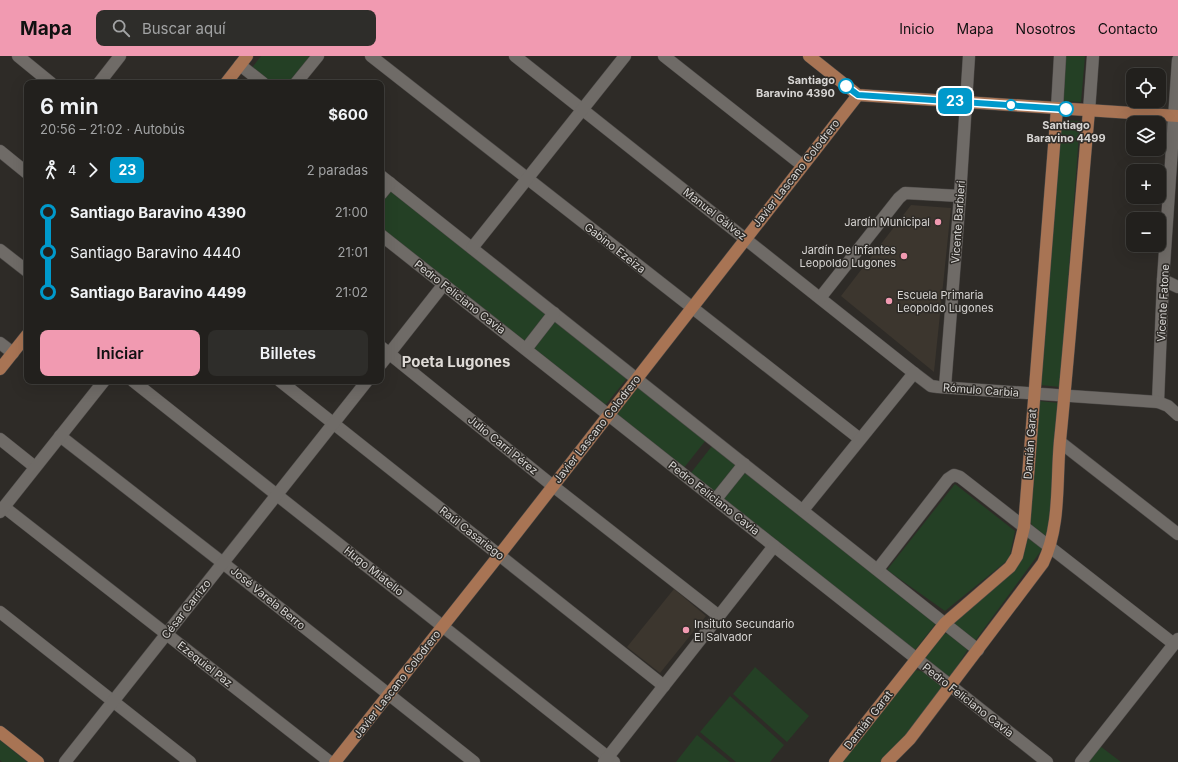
<!DOCTYPE html>
<html lang="es">
<head>
<meta charset="utf-8">
<style>
  body { margin:0; font-family:Inter,sans-serif; background:#2e2d2a; color:#f1f3f6; height:100vh; display:flex; flex-direction:column; font-size:15px; white-space:nowrap }
  * { box-sizing:border-box; margin:0 }
  p { font-size:13px; color:#a2a3a4 }
  .icon { flex:none; width:22px; height:22px; fill:none; stroke:currentColor; stroke-width:2; stroke-linecap:round; stroke-linejoin:round }
  .map { position:relative; flex:1; overflow:hidden }
  .details { position:absolute; left:24px; top:24px; width:360px; height:304px; display:flex; flex-direction:column; background:#22201d; border-radius:8px; box-shadow:0 4px 16px #0002,0 0 0 1px #3f3e3b }
  .details>* { flex:none }
  .badge { padding:0 8px; border-radius:6px; font-size:14px; line-height:26px }
  .fabs { position:absolute; left:1126px; top:12px; display:grid; gap:8px }
  .fabs a { display:grid; place-items:center; width:40px; height:40px; border-radius:8px; background:#22201d; box-shadow:0 4px 16px #0002,0 0 0 1px #3f3e3b; font-size:20px }
  .map>.badge { position:absolute; translate:-50% -50%; box-shadow:0 0 0 2px #fff }
  .legs { display:flex; align-items:center; gap:6px; height:44px; padding:0 16px; font-size:13px }
  .legs p { margin-inline-start:auto }
  .summary { display:flex; align-items:center; justify-content:space-between; height:68px; padding:0 16px }
  h1 { font-size:22px; font-weight:600; line-height:30px }
  .primary-button { display:flex; gap:8px; margin-top:auto; padding:8px 16px }
  .primary-button a { flex:1; height:46px; border-radius:8px; background:#f19ab1; color:#111; font-size:16px; font-weight:600; line-height:46px; text-align:center }
  .primary-button a+a { background:#2e2d2a; color:#f1f3f6 }
  ul { padding:0 16px; list-style:none }
  li { display:flex; align-items:center; gap:14px; height:40px; font-size:15px }
  li i { display:grid; place-items:center; width:6px; height:100%; margin:0 5px; background:currentColor }
  li i::after { content:''; width:10px; height:10px; margin:-5px; border:3px solid; border-radius:50%; background:#22201d }
  li p { margin-inline-start:auto }
  li:first-child i { background:linear-gradient(#0000 50%,currentColor 0) }
  li:last-child i { background:linear-gradient(currentColor 50%,#0000 0) }
  header { display:flex; align-items:center; gap:24px; box-sizing:border-box; height:56px; padding:0 20px; background:#f19ab1; color:#111 }
  header strong { font-size:19px }
  nav { display:flex; gap:22px; margin-inline-start:auto; font-size:14px }
  .search { width:280px; height:36px; background:#2e2d2a; display:flex; align-items:center; gap:10px; box-sizing:border-box; padding:0 14px; border-radius:8px; color:#a2a3a4; font-size:15px }
  .map>svg:first-child { display:block }
</style>
</head>
<body>
<header>
<strong>Mapa</strong>
<div class="search"><svg class="icon" aria-label="search" viewBox="0 0 24 24"><circle cx="10" cy="10" r="6"/><path d="M15 15l6 6"/></svg>Buscar aquí</div>
<nav><a>Inicio</a><a>Mapa</a><a>Nosotros</a><a>Contacto</a></nav>
</header>
<div class="map">
<svg width="1178" height="706" viewBox="0 0 1178 706">
  <rect width="100%" height="100%" fill="#2e2b27"/>
  <!-- built -->
  <g fill="#3c362e">
    <path d="M 911,149 L 951,152 L 934,316 L 841,240 Z"/>
    <path d="M 674,533 L 706,560 L 660,617 L 627,591 Z"/>
  </g>
  <!-- green -->
  <g fill="#244025">
    <path d="M 261,0 L 313,0 L 292,27 L 270,27 L 251,13 Z"/>
    <path d="M 1066,0 L 1085,0 L 1081,46 L 1062,45 Z"/>
    <path d="M 1061,64 L 1080,65 L 1060,331 L 1040,329 Z"/>
    <path d="M 392,134 L 549,259 L 526,288 L 381,174 L 381,148 Z"/>
    <path d="M 555,263 L 628,321 L 604,351 L 531,292 Z"/>
    <path d="M 639,329 L 706,384 L 683,413 L 615,360 Z"/>
    <path d="M 1039,345 L 1059,347 L 1049,480 L 1043,481 L 1033,471 L 1029,463 Z"/>
    <path d="M 712,390 L 937,566 L 915,594 L 690,418 Z"/>
    <path d="M 955,428 L 1015,475 L 1009,503 L 945,555 L 887,514 Z"/>
    <path d="M 1027,482 L 1043,492 L 975,585 L 957,571 L 954,566 L 985,536 Z"/>
    <path d="M 941,577 L 949,578 L 968,593 L 951,620 L 946,621 L 928,607 L 925,599 Z"/>
    <path d="M 755,611 L 809,660 L 787,686 L 733,638 Z"/>
    <path d="M 913,614 C 926,614 937,622 942,634 L 909,678 L 880,706 L 839,706 Z"/>
    <path d="M 730,640 L 784,689 L 770,706 L 736,706 L 700,676 Z"/>
    <path d="M 697,679 L 730,706 L 676,706 Z"/>
    <path d="M 0,684 L 27,706 L 2,706 L 0,704 Z"/>
    <path d="M 1100,690 L 1121,706 L 1088,706 Z"/>
  </g>
  <g fill="none" stroke-linecap="round" stroke-linejoin="round">
    <defs>
      <g id="minor">
        <path d="M 18,0 L 51,27"/>
        <path d="M 371,0 L 860,383"/>
        <path d="M 515,0 L 914,317"/>
        <path d="M 664,0 L 802,109"/>
        <path d="M 240,9 L 263,27"/>
        <path d="M 99,27 L 120,0"/>
        <path d="M 296,27 L 318,0"/>
        <path d="M 1057,52 L 1060,0"/>
        <path d="M 1089,55 L 1093,0"/>
        <path d="M 0,95 L 27,117"/>
        <path d="M 381,120 L 978,594"/>
        <path d="M 381,138 L 390,127"/>
        <path d="M 381,179 L 1047,706"/>
        <path d="M 472,192 L 625,0"/>
        <path d="M 0,194 L 27,215"/>
        <path d="M 1163,224 L 1178,231"/>
        <path d="M 820,242 L 899,142 L 905,137 L 960,140"/>
        <path d="M 0,287 L 13,297"/>
        <path d="M 381,291 L 553,430 L 719,560"/>
        <path d="M 526,293 L 554,257"/>
        <path d="M 381,308 L 444,228"/>
        <path d="M 133,325 L 614,706"/>
        <path d="M 280,325 L 664,630"/>
        <path d="M 945,331 L 960,140 L 969,0"/>
        <path d="M 1158,346 L 1163,224 L 1178,4"/>
        <path d="M 60,380 L 223,507 L 474,706"/>
        <path d="M 0,383 L 35,411"/>
        <path d="M 1060,386 L 1178,478"/>
        <path d="M 716,443 L 744,408"/>
        <path d="M 4,451 L 330,706"/>
        <path d="M 803,454 L 914,317 L 931,330 L 938,331 L 1158,346 L 1168,350 L 1178,359"/>
        <path d="M 0,456 L 104,325"/>
        <path d="M 878,513 L 948,423 L 954,419 L 960,421 L 1174,588"/>
        <path d="M 0,556 L 190,706"/>
        <path d="M 65,706 L 367,325"/>
        <path d="M 604,706 L 774,490"/>
        <path d="M 1081,706 L 1178,583"/>
      </g>
      <g id="major">
        <path d="M 809,0 L 858,39 L 1178,60"/>
        <path d="M 226,27 L 247,0"/>
        <path d="M 0,313 L 27,279"/>
        <path d="M 0,676 L 38,706"/>
        <path d="M 335,706 L 504,493 L 858,39"/>
        <path d="M 835,706 L 945,567 L 1010,511 L 1017,500 L 1024,471 L 1057,52"/>
        <path d="M 887,706 L 910,683 L 1043,507 C 1061,469 1056,425 1060,385 C 1071,275 1079,165 1089,55"/>
      </g>
    </defs>
    <!-- minor casing -->
    <use href="#minor" stroke="#4c4947" stroke-width="13"/>
    <!-- major casing -->
    <use href="#major" stroke="#4c4947" stroke-width="13"/>
    <!-- minor -->
    <use href="#minor" stroke="#6f6b67" stroke-width="12"/>
    <!-- major -->
    <use href="#major" stroke="#a87454" stroke-width="12"/>
  </g>
  <g fill="none" stroke-linecap="round" stroke-linejoin="round">
    <defs>
      <path id="line-1" d="M 846,30 L 858,39 L 1066,53"/>
    </defs>
    <!-- line-1 casing -->
    <use href="#line-1" stroke="#fff" stroke-width="9"/>
    <!-- line-1 -->
    <use href="#line-1" stroke="#0099cb" stroke-width="6"/>
  </g>
  <!-- markers -->
  <g fill="#fff" stroke="#0099cb" stroke-width="2">
    <circle cx="846" cy="30" r="7"/>
    <circle cx="1011" cy="49" r="5"/>
    <circle cx="1066" cy="53" r="7"/>
  </g>
  <g fill="#f19ab1" stroke="#2e2b27" stroke-width="1.5">
    <circle cx="938" cy="166" r="4"/>
    <circle cx="904" cy="200" r="4"/>
    <circle cx="889" cy="245" r="4"/>
    <circle cx="686" cy="574" r="4"/>
  </g>
  <g text-anchor="middle" dominant-baseline="central" stroke-width="3" stroke-linejoin="round" paint-order="stroke">
    <!-- stop labels -->
    <g font-size="11" font-weight="bold" fill="#d7d5d3" stroke="#2e2b27" text-anchor="end">
      <text x="835" y="24">Santiago<tspan x="835" dy="13">Baravino 4390</tspan></text>
      <text x="1066" y="69" text-anchor="middle">Santiago<tspan x="1066" dy="13">Baravino 4499</tspan></text>
    </g>
    <!-- street labels -->
    <g font-size="11" fill="#d7d5d3" stroke="#2e2b27">
      <text transform="translate(796 117) rotate(-52)">Javier Lascano Colodrero</text>
      <text transform="translate(715 158) rotate(38)">Manuel Gálvez</text>
      <text transform="translate(958 166) rotate(-86)">Vicente Barbieri</text>
      <text transform="translate(615 192) rotate(38)">Gabino Ezeiza</text>
      <text transform="translate(460 241) rotate(38)">Pedro Feliciano Cavia</text>
      <text transform="translate(1163 247) rotate(-87)">Vicente Fatone</text>
      <text transform="translate(981 334) rotate(4)">Rómulo Carbia</text>
      <text transform="translate(597 373) rotate(-52)">Javier Lascano Colodrero</text>
      <text transform="translate(1030 388) rotate(-86)">Damián Garat</text>
      <text transform="translate(503 389) rotate(39)">Julio Carri Pérez</text>
      <text transform="translate(714 442) rotate(38)">Pedro Feliciano Cavia</text>
      <text transform="translate(472 477) rotate(38)">Raúl Casariego</text>
      <text transform="translate(374 515) rotate(38)">Hugo Miatello</text>
      <text transform="translate(268 542) rotate(39)">José Varela Berro</text>
      <text transform="translate(186 553) rotate(-52)">César Carrizo</text>
      <text transform="translate(205 608) rotate(38)">Ezequiel Paz</text>
      <text transform="translate(397 628) rotate(-52)">Javier Lascano Colodrero</text>
      <text transform="translate(968 644) rotate(38)">Pedro Feliciano Cavia</text>
      <text transform="translate(868 664) rotate(-52)">Damián Garat</text>
    </g>
    <!-- poi labels -->
    <g font-size="11" fill="#d7d5d3" stroke="#2e2b27" text-anchor="end">
      <text x="930" y="166">Jardín Municipal</text>
      <text x="896" y="194">Jardín De Infantes<tspan x="896" dy="13">Leopoldo Lugones</tspan></text>
      <text x="897" y="239" text-anchor="start">Escuela Primaria<tspan x="897" dy="13">Leopoldo Lugones</tspan></text>
      <text x="694" y="568" text-anchor="start">Insituto Secundario<tspan x="694" dy="13">El Salvador</tspan></text>
    </g>
    <!-- district labels -->
    <g font-size="15" font-weight="bold" fill="#dfdbd7" stroke="#2e2b27">
      <text x="456" y="305">Poeta Lugones</text>
    </g>
  </g>
</svg>
<div class="fabs">
<a><svg class="icon" aria-label="locate" viewBox="0 0 24 24"><circle cx="12" cy="12" r="6"/><path d="M12 2v4M12 18v4M2 12h4M18 12h4"/></svg></a>
<a><svg class="icon" aria-label="layers" viewBox="0 0 24 24"><path d="M12 4l9 5-9 5-9-5zM3 14l9 5 9-5"/></svg></a>
<a>+</a>
<a>−</a>
</div>
<b class="badge" style="left:955px;top:45px;background:#0099cb;color:#fff">23</b>
<section class="details">
<div class="summary"><div><h1>6 min</h1><p>20:56 – 21:02 · Autobús</p></div><b>$600</b></div>
<div class="legs"><svg class="icon" aria-label="walk" viewBox="0 0 24 24"><circle cx="13" cy="4" r="2"/><path d="M13 8l-2 6 4 7M11 14l-3 7M7 12l3-4h3l4 4"/></svg>4<svg class="icon" aria-label="forward" viewBox="0 0 24 24"><path d="M9 5l7 7-7 7"/></svg><b class="badge" style="background:#0099cb;color:#fff">23</b><p>2 paradas</p></div>
<ul>
<li><i style="color:#0099cb"></i><b>Santiago Baravino 4390</b><p>21:00</p></li>
<li><i style="color:#0099cb"></i><span>Santiago Baravino 4440</span><p>21:01</p></li>
<li><i style="color:#0099cb"></i><b>Santiago Baravino 4499</b><p>21:02</p></li>
</ul>
<div class="primary-button"><a>Iniciar</a><a>Billetes</a></div>
</section>
</div>
</body>
</html>
